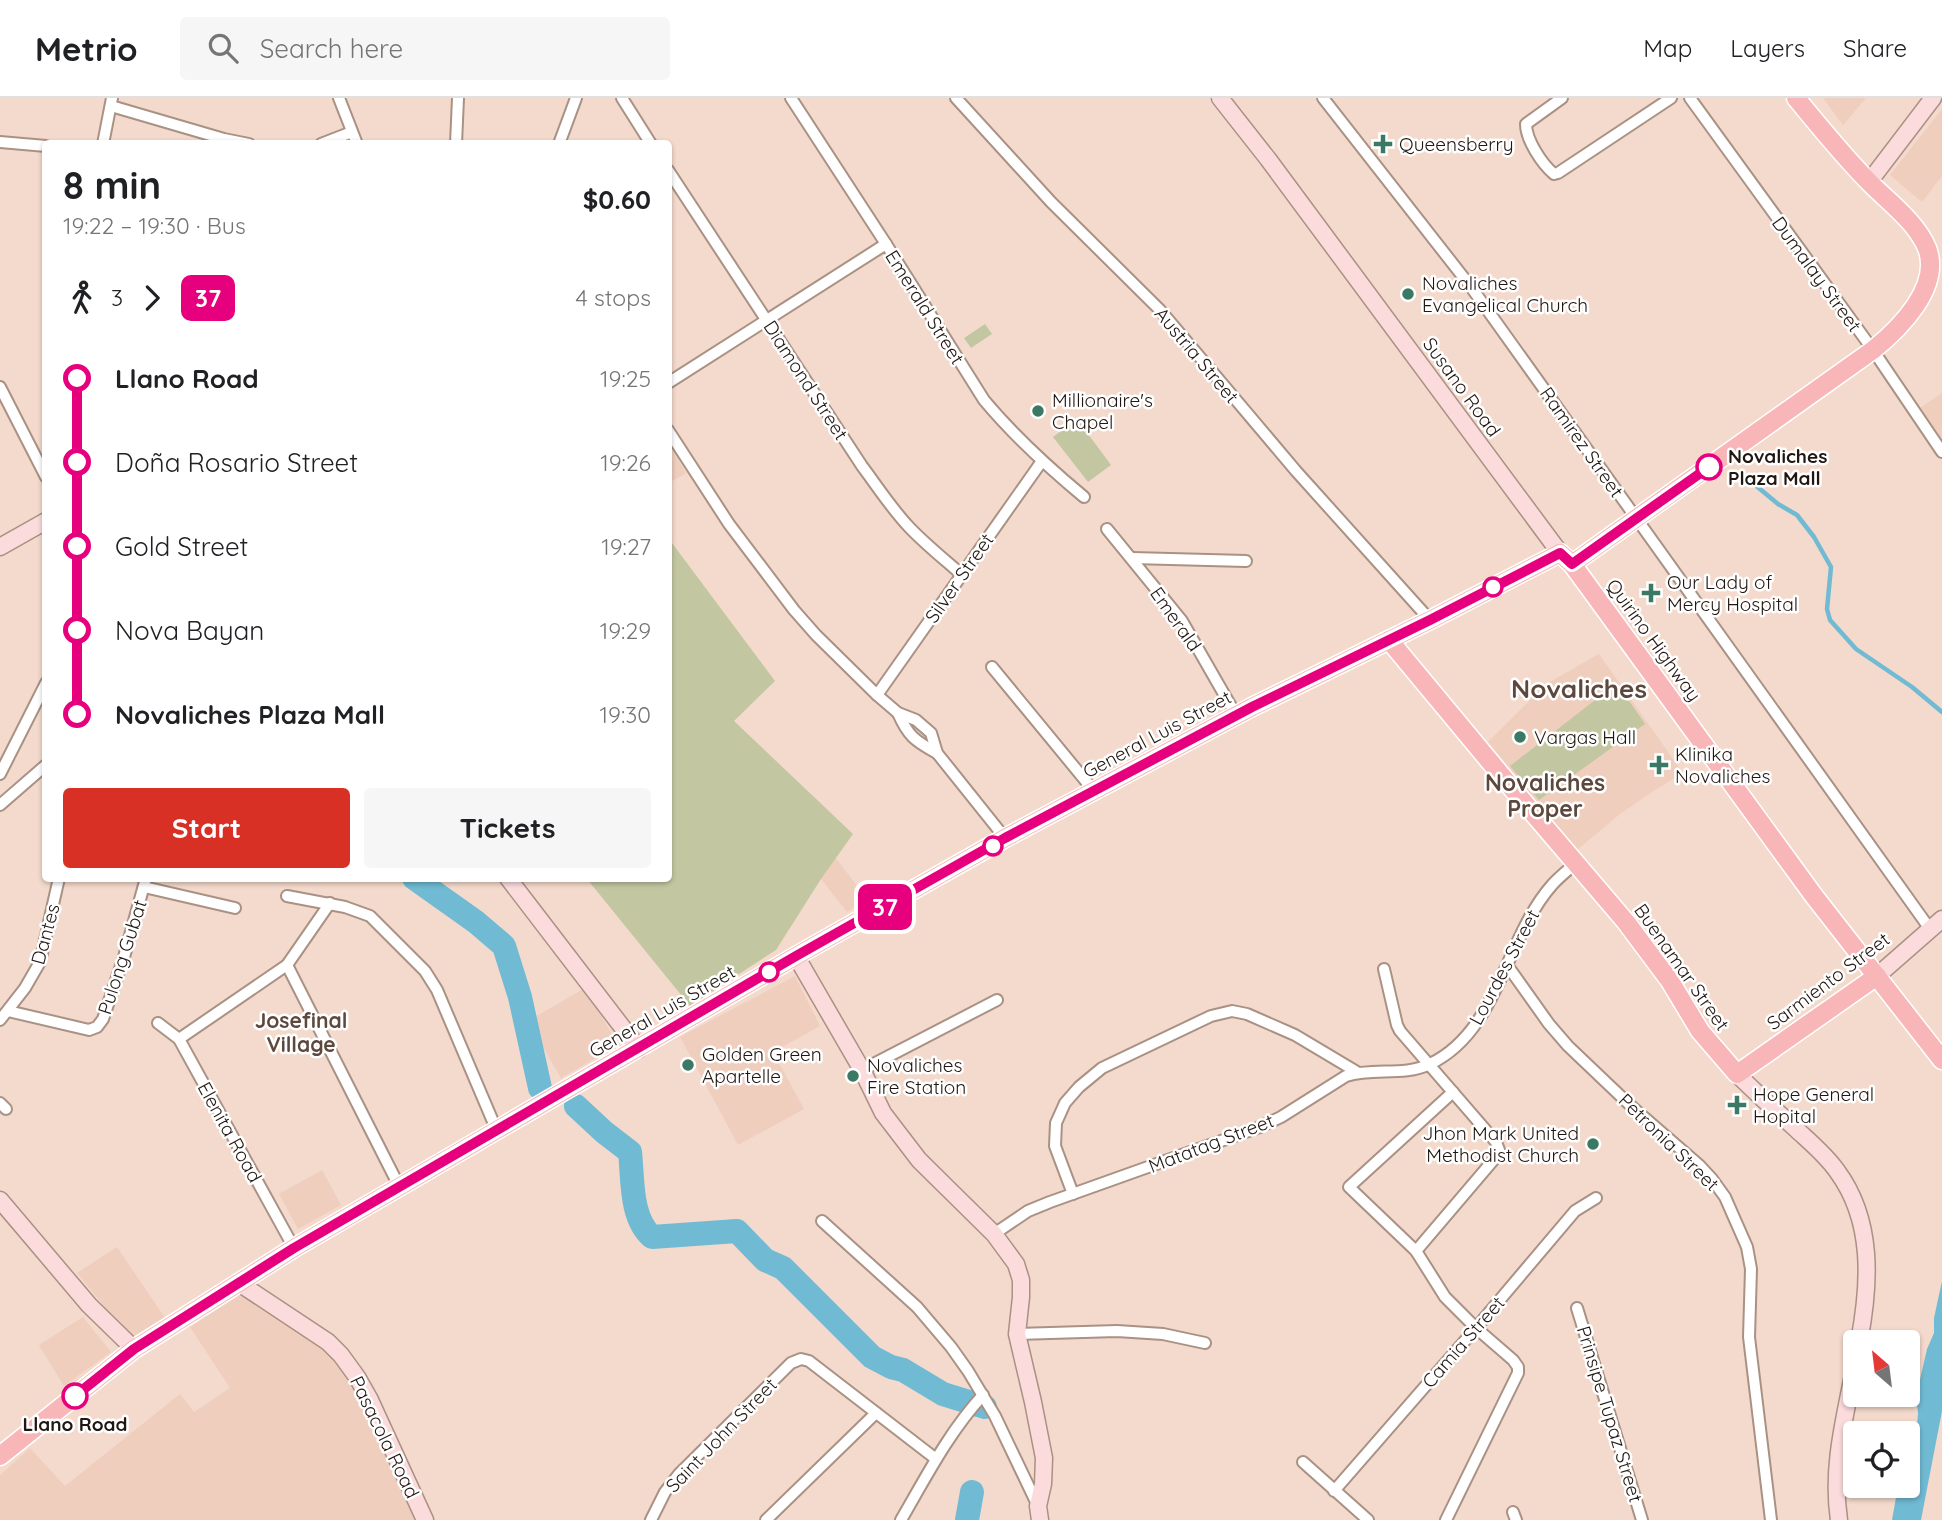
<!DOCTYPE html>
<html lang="en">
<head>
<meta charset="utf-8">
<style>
  body { margin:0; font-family:Quicksand,sans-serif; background:#f6f6f6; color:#202124; height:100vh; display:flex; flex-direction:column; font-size:26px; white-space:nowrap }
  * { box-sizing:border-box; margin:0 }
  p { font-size:23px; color:#757577 }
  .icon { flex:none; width:38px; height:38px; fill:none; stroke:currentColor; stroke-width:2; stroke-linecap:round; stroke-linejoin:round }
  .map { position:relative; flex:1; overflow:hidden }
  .sheet { position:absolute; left:42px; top:42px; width:630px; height:742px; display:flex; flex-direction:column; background:#fff; border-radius:7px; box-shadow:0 2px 5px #0004 }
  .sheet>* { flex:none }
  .badge { padding:0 14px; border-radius:10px; font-size:24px; line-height:46px }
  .needle { width:46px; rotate:332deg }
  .buttons { position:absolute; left:1843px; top:1232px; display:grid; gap:14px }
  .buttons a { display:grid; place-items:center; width:77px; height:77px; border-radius:7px; background:#fff; box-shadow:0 2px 5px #0004; font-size:35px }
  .map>.badge { position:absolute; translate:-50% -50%; box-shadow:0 0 0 4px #fff }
  .legs { display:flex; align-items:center; gap:10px; height:77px; padding:0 21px; font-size:23px }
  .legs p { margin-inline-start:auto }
  .headline { display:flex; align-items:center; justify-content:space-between; height:119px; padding:0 21px }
  h1 { font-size:38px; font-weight:800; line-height:52px }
  .button { display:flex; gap:14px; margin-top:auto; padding:14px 21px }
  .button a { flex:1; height:80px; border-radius:7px; background:#d93025; color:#fff; font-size:28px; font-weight:800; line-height:80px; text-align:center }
  .button a+a { background:#f6f6f6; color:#202124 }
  ul { padding:0 21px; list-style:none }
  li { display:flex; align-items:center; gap:24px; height:84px; font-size:26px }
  li i { display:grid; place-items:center; width:10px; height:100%; margin:0 9px; background:currentColor }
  li i::after { content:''; width:18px; height:18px; margin:-9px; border:5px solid; border-radius:50%; background:#fff }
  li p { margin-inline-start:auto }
  li:first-child i { background:linear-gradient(#0000 50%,currentColor 0) }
  li:last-child i { background:linear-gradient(currentColor 50%,#0000 0) }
  header { display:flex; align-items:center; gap:42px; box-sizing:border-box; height:98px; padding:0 35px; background:#fff; border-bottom:2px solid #e0e0e0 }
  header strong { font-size:33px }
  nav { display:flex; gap:38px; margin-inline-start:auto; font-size:24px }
  .search { width:490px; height:63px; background:#f6f6f6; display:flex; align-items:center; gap:18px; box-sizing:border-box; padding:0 24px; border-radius:7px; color:#757577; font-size:26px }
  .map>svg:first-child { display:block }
</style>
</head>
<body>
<header>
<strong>Metrio</strong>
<div class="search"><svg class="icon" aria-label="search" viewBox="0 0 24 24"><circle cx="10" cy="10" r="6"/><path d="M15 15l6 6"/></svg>Search here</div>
<nav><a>Map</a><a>Layers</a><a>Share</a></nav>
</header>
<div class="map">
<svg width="1942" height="1422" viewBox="0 0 1942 1422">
  <rect width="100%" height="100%" fill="#f4dacc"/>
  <!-- built -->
  <g fill="#efcebd">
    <path d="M 1823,0 L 1866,0 L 1843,27 Z"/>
    <path d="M 1942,11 L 1942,78 L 1922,104 L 1890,77 Z"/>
    <path d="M 1942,295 L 1942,347 L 1917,312 Z"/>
    <path d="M 669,346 L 686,375 L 669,385 L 668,385 Z"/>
    <path d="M 1599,556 L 1683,675 L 1655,692 L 1620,716 L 1577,752 L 1488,644 L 1546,586 Z"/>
    <path d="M 835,759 L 867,801 L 847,814 L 821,781 Z"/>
    <path d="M 795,878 L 820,928 L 773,954 L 804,1011 L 738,1047 L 680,939 Z"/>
    <path d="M 585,890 L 618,947 L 561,980 L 528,923 Z"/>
    <path d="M 322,1072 L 341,1107 L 298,1131 L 279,1096 Z"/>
    <path d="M 117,1149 L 165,1220 L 132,1242 L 77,1175 Z"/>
    <path d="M 244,1194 L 317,1241 L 361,1290 L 425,1422 L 0,1422 L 0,1377 L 30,1350 L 65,1388 L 180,1296 L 194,1314 L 230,1290 L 190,1229 Z"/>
    <path d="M 83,1219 L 111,1254 L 64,1288 L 39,1247 Z"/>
  </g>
  <!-- green -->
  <g fill="#c3c7a1">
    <path d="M 985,226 L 992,236 L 971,250 L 964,240 Z"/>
    <path d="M 1077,321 L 1111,367 L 1088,384 L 1053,339 Z"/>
    <path d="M 669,441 L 775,583 L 734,623 L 853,736 L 821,781 L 776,852 L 690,908 L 587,781 L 668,780 Z"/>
    <path d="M 1617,585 L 1645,626 L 1539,702 L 1510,668 Z"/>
  </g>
  <!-- water -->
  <path fill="#70bad3" d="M 1942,1183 L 1942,1313 L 1921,1422 L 1892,1422 L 1898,1388 L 1908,1388 L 1908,1357 L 1916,1340 L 1918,1315 L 1916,1299 L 1927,1251 L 1934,1235 L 1934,1220 Z"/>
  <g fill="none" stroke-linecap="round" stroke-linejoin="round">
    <!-- stream -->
    <path stroke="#70bad3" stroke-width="4.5" d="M 1742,376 L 1778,406 L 1797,417 L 1814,439 L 1831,469 L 1827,511 L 1830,522 L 1856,551 L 1912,589 L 1942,614"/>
    <!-- river -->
    <g stroke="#70bad3" stroke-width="24">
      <path d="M 414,780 L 476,824 L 504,848 L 520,899 L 540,990"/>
      <path d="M 576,1008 L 604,1034 L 630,1054 C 633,1081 630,1120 652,1139 L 737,1133 L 765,1162 L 783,1170 L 872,1259 L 891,1269 L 903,1272 L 943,1296 L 985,1309"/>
      <path d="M 967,1422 L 972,1394"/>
    </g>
    <defs>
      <g id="street">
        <path d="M 339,0 L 357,46"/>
        <path d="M 622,0 L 651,46"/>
        <path d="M 791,0 L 886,146 L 984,302 C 1014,338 1048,369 1084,399"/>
        <path d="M 956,0 L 1051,104 L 1160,212 L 1296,373 L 1430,522"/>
        <path d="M 1323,0 L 1471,189 L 1930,831"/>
        <path d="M 1562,0 L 1526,26 C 1526,42 1542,66 1554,76 L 1558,75 L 1671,0"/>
        <path d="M 1690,0 L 1873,252 L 1942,354"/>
        <path d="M 111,8 L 224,41 L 249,46"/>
        <path d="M 0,44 L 46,48"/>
        <path d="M 103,46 L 112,0"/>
        <path d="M 321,46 L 352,34"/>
        <path d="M 456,46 L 458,0"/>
        <path d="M 559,46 L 576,0"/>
        <path d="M 668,72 L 862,368 C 877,388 891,410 909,429 C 925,446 944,461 962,477"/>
        <path d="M 668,285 L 886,146"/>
        <path d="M 0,289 L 46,379"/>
        <path d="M 668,332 L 729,426 L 794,512 L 816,537 L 877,597 L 898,615 L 916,622 L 931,635 L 937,655 L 1005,740"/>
        <path d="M 1107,431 L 1182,523 L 1236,617"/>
        <path d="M 1132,460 L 1246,463"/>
        <path d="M 992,569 L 1094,693"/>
        <path d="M 877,597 L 1042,363"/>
        <path d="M 898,615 C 908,638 915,643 937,655"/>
        <path d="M 0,676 L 46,585"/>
        <path d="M 0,707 L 46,667"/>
        <path d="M 144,789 L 235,810"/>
        <path d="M 287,798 L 345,809 L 370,818 L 425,873 L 437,892 L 497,1033"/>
        <path d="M 287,867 L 400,1090"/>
        <path d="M 1507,867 L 1549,926 L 1568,948 L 1631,1008 L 1699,1067 L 1712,1081 L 1725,1099 L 1747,1149 L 1751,1171 L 1749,1239 L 1771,1422"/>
        <path d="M 1384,871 L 1397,927 L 1400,933 L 1496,1044 L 1499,1052 L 1496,1059 L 1416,1153"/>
        <path d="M 8,913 L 89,932 L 97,929 L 103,921 L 124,859 L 146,780"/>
        <path d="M 0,922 L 25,890 L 40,864 L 59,780"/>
        <path d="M 158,925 L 179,941 L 294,1150"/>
        <path d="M 179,941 L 287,867 L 330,805"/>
        <path d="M 862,972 L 997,902"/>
        <path d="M 0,1005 L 6,1011"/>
        <path d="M 1073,1096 L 1055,1048 L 1056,1025 L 1065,1005 L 1079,989 L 1102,970 L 1211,918 L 1232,913 L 1247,916 L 1295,937 L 1357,974"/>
        <path d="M 822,1123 L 917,1209 L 951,1249 L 968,1273 L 995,1318 L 1038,1408"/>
        <path d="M 994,1136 L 1028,1113 L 1050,1104 L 1260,1029 L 1281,1019 L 1346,978 C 1374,969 1403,979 1430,966 C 1499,933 1505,840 1552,787 C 1559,779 1568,772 1576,765"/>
        <path d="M 1577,1210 L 1642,1422"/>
        <path d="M 1017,1236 L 1117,1233 L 1163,1236 L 1205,1245"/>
        <path d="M 1303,1364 L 1368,1422"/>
        <path d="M 1334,1393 L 1476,1230 L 1575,1113 L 1596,1100"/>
        <path d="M 1513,1414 L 1516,1422"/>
        <path d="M 651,1422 L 665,1394 L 679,1376 L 791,1265 L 801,1261 L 809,1263 L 936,1361"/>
        <path d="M 766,1422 L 876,1315"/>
        <path d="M 901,1422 C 926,1379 949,1334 983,1297"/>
        <path d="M 1446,1422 L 1518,1275 L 1518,1269 L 1513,1262 L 1476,1230 L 1445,1199 L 1416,1153 L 1349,1089 L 1453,994"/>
      </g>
      <g id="secondary">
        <path d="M 1220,0 L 1268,61 L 1560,455"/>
        <path d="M 1869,84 L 1933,0"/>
        <path d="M 0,449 L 46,423"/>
        <path d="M 508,780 L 639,951"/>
        <path d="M 796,858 L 862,972 L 883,1015 L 919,1062 L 994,1136 L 1016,1166 L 1021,1182 L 1021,1199 L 1017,1236 L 1033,1304 L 1044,1360 L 1043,1386 L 1038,1408 L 1040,1422"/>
        <path d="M 1877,878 L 1942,821"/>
        <path d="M 1737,976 C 1756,995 1776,1013 1796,1031 C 1810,1044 1826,1057 1837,1073 C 1874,1123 1870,1186 1859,1244"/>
        <path d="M 0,1102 L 89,1207 L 134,1251"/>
        <path d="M 239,1185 L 328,1244 L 341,1257 L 357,1279 L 370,1302 L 425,1422"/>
        <path d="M 1839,1422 C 1831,1369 1845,1319 1855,1267"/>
      </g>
      <g id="primary">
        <path d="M 1572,466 L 1873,252 C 1899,231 1942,189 1927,150 C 1916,124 1890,105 1871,86 C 1844,59 1820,29 1796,0"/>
        <path d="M 1389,542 L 1521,701 L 1626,824 L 1670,883 L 1700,933 L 1737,976 L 1877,878"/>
        <path d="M 0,1358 L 134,1251 L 294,1150 L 796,858 L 1005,740 L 1252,609 L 1430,522 L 1560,455 L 1572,466 L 1814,798 L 1942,962"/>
      </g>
    </defs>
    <!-- street casing -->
    <use href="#street" stroke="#a99184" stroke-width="14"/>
    <!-- secondary casing -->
    <use href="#secondary" stroke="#a99184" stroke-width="19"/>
    <!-- primary casing -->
    <use href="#primary" stroke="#fff" stroke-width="21"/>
    <!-- street -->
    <use href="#street" stroke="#fff" stroke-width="10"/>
    <!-- secondary -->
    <use href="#secondary" stroke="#fbdbdc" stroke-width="16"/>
    <!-- primary -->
    <use href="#primary" stroke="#f8b6b9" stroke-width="18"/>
  </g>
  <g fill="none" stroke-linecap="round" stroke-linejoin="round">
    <defs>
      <path id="line-1" d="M 75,1298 L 134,1251 L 294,1150 L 796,858 L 1005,740 L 1252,609 L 1430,522 L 1560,455 L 1572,466 L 1709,369"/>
    </defs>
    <!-- line-1 casing -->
    <use href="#line-1" stroke="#fff" stroke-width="16"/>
    <!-- line-1 -->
    <use href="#line-1" stroke="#e6007e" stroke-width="10"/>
  </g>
  <!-- markers -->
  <g fill="#3b7965" stroke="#fff" stroke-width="2.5">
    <path d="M1379.5 35.5h7v7h7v7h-7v7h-7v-7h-7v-7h7z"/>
    <circle cx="1408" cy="196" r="7"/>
    <circle cx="1038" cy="313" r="7"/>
    <path d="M1647.5 484.5h7v7h7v7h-7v7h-7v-7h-7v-7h7z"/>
    <circle cx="1520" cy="639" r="7"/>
    <path d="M1655.5 656.5h7v7h7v7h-7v7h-7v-7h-7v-7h7z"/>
    <circle cx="688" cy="967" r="7"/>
    <circle cx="853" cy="978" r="7"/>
    <path d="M1733.5 996.5h7v7h7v7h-7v7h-7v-7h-7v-7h7z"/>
    <circle cx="1593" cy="1046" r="7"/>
  </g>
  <g fill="#fff" stroke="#e6007e" stroke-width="3.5">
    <circle cx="1709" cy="369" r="12"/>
    <circle cx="1493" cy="489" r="9"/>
    <circle cx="993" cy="748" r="9"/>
    <circle cx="769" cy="874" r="9"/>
    <circle cx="75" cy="1298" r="12"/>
  </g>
  <g text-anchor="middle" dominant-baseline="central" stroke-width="5" stroke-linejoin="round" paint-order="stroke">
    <!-- poi labels -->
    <g font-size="19" fill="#201712" stroke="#fff" text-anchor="start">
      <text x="1399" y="46">Queensberry</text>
      <text x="1422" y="185">Novaliches<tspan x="1422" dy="22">Evangelical Church</tspan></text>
      <text x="1052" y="302">Millionaire's<tspan x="1052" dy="22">Chapel</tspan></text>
      <text x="1667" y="484">Our Lady of<tspan x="1667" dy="22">Mercy Hospital</tspan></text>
      <text x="1534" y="639">Vargas Hall</text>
      <text x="1675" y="656">Klinika<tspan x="1675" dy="22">Novaliches</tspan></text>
      <text x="702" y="956">Golden Green<tspan x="702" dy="22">Apartelle</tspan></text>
      <text x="867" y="967">Novaliches<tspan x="867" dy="22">Fire Station</tspan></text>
      <text x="1753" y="996">Hope General<tspan x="1753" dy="22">Hopital</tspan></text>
      <text x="1579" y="1035" text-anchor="end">Jhon Mark United<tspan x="1579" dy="22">Methodist Church</tspan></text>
    </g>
    <!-- street labels -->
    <g font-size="19" fill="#201712" stroke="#fff">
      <text transform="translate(1817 176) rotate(54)">Dumalay Street</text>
      <text transform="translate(925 209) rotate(58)">Emerald Street</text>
      <text transform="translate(1197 257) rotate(50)">Austria Street</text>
      <text transform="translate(806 282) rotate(57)">Diamond Street</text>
      <text transform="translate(1462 289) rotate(54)">Susano Road</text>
      <text transform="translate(1582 344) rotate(55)">Ramirez Street</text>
      <text transform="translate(959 480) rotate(-55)">Silver Street</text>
      <text transform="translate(1176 521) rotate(55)">Emerald</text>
      <text transform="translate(1654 542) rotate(54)">Quirino Highway</text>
      <text transform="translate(1157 636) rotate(-28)">General Luis Street</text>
      <text transform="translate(45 836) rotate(-75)">Dantes</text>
      <text transform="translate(122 859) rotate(-72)">Pulong Gubat</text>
      <text transform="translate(1504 869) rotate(-62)">Lourdes Street</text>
      <text transform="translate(1682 869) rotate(55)">Buenamar Street</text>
      <text transform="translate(1828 883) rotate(-37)">Sarmiento Street</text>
      <text transform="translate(662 913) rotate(-30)">General Luis Street</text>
      <text transform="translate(230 1034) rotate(61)">Elenita Road</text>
      <text transform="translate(1669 1044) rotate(44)">Petronia Street</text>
      <text transform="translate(1211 1045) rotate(-21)">Matatag Street</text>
      <text transform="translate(1463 1244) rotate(-49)">Camia Street</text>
      <text transform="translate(1610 1316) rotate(73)">Prinsipe Tupaz Street</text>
      <text transform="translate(721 1337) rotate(-46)">Saint John Street</text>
      <text transform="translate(385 1339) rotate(64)">Pasacola Road</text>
    </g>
    <!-- stop labels -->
    <g font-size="19" font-weight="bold" fill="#201712" stroke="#fff" text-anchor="start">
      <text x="1728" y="358">Novaliches<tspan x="1728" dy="22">Plaza Mall</tspan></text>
      <text x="75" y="1326" text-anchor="middle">Llano Road</text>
    </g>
    <!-- neighbourhood labels -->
    <g font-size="21" font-weight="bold" fill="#5d483d" stroke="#fff">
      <text x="301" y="922">Josefinal<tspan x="301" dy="24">Village</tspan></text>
    </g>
    <!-- quarter labels -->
    <g font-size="23" font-weight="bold" fill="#5d483d" stroke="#fff">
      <text x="1545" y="684">Novaliches<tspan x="1545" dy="26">Proper</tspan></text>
    </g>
    <!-- district labels -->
    <g font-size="26" font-weight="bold" fill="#5d483d" stroke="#fff">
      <text x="1579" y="590">Novaliches</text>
    </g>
  </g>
</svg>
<div class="buttons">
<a><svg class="needle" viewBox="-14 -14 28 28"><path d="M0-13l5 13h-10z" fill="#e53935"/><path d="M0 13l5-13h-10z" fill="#757577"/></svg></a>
<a><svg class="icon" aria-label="locate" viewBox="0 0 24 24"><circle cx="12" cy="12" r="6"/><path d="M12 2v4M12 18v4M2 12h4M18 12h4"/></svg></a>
</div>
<b class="badge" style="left:885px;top:809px;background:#e6007e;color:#fff">37</b>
<section class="sheet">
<div class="headline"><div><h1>8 min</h1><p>19:22 – 19:30 · Bus</p></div><b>$0.60</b></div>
<div class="legs"><svg class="icon" aria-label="walk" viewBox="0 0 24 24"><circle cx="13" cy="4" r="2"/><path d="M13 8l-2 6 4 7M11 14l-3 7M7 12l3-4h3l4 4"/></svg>3<svg class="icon" aria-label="forward" viewBox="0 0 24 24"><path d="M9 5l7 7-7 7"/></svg><b class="badge" style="background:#e6007e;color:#fff">37</b><p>4 stops</p></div>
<ul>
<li><i style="color:#e6007e"></i><b>Llano Road</b><p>19:25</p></li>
<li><i style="color:#e6007e"></i><span>Doña Rosario Street</span><p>19:26</p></li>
<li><i style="color:#e6007e"></i><span>Gold Street</span><p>19:27</p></li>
<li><i style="color:#e6007e"></i><span>Nova Bayan</span><p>19:29</p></li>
<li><i style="color:#e6007e"></i><b>Novaliches Plaza Mall</b><p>19:30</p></li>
</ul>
<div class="button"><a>Start</a><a>Tickets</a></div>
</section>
</div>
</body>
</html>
